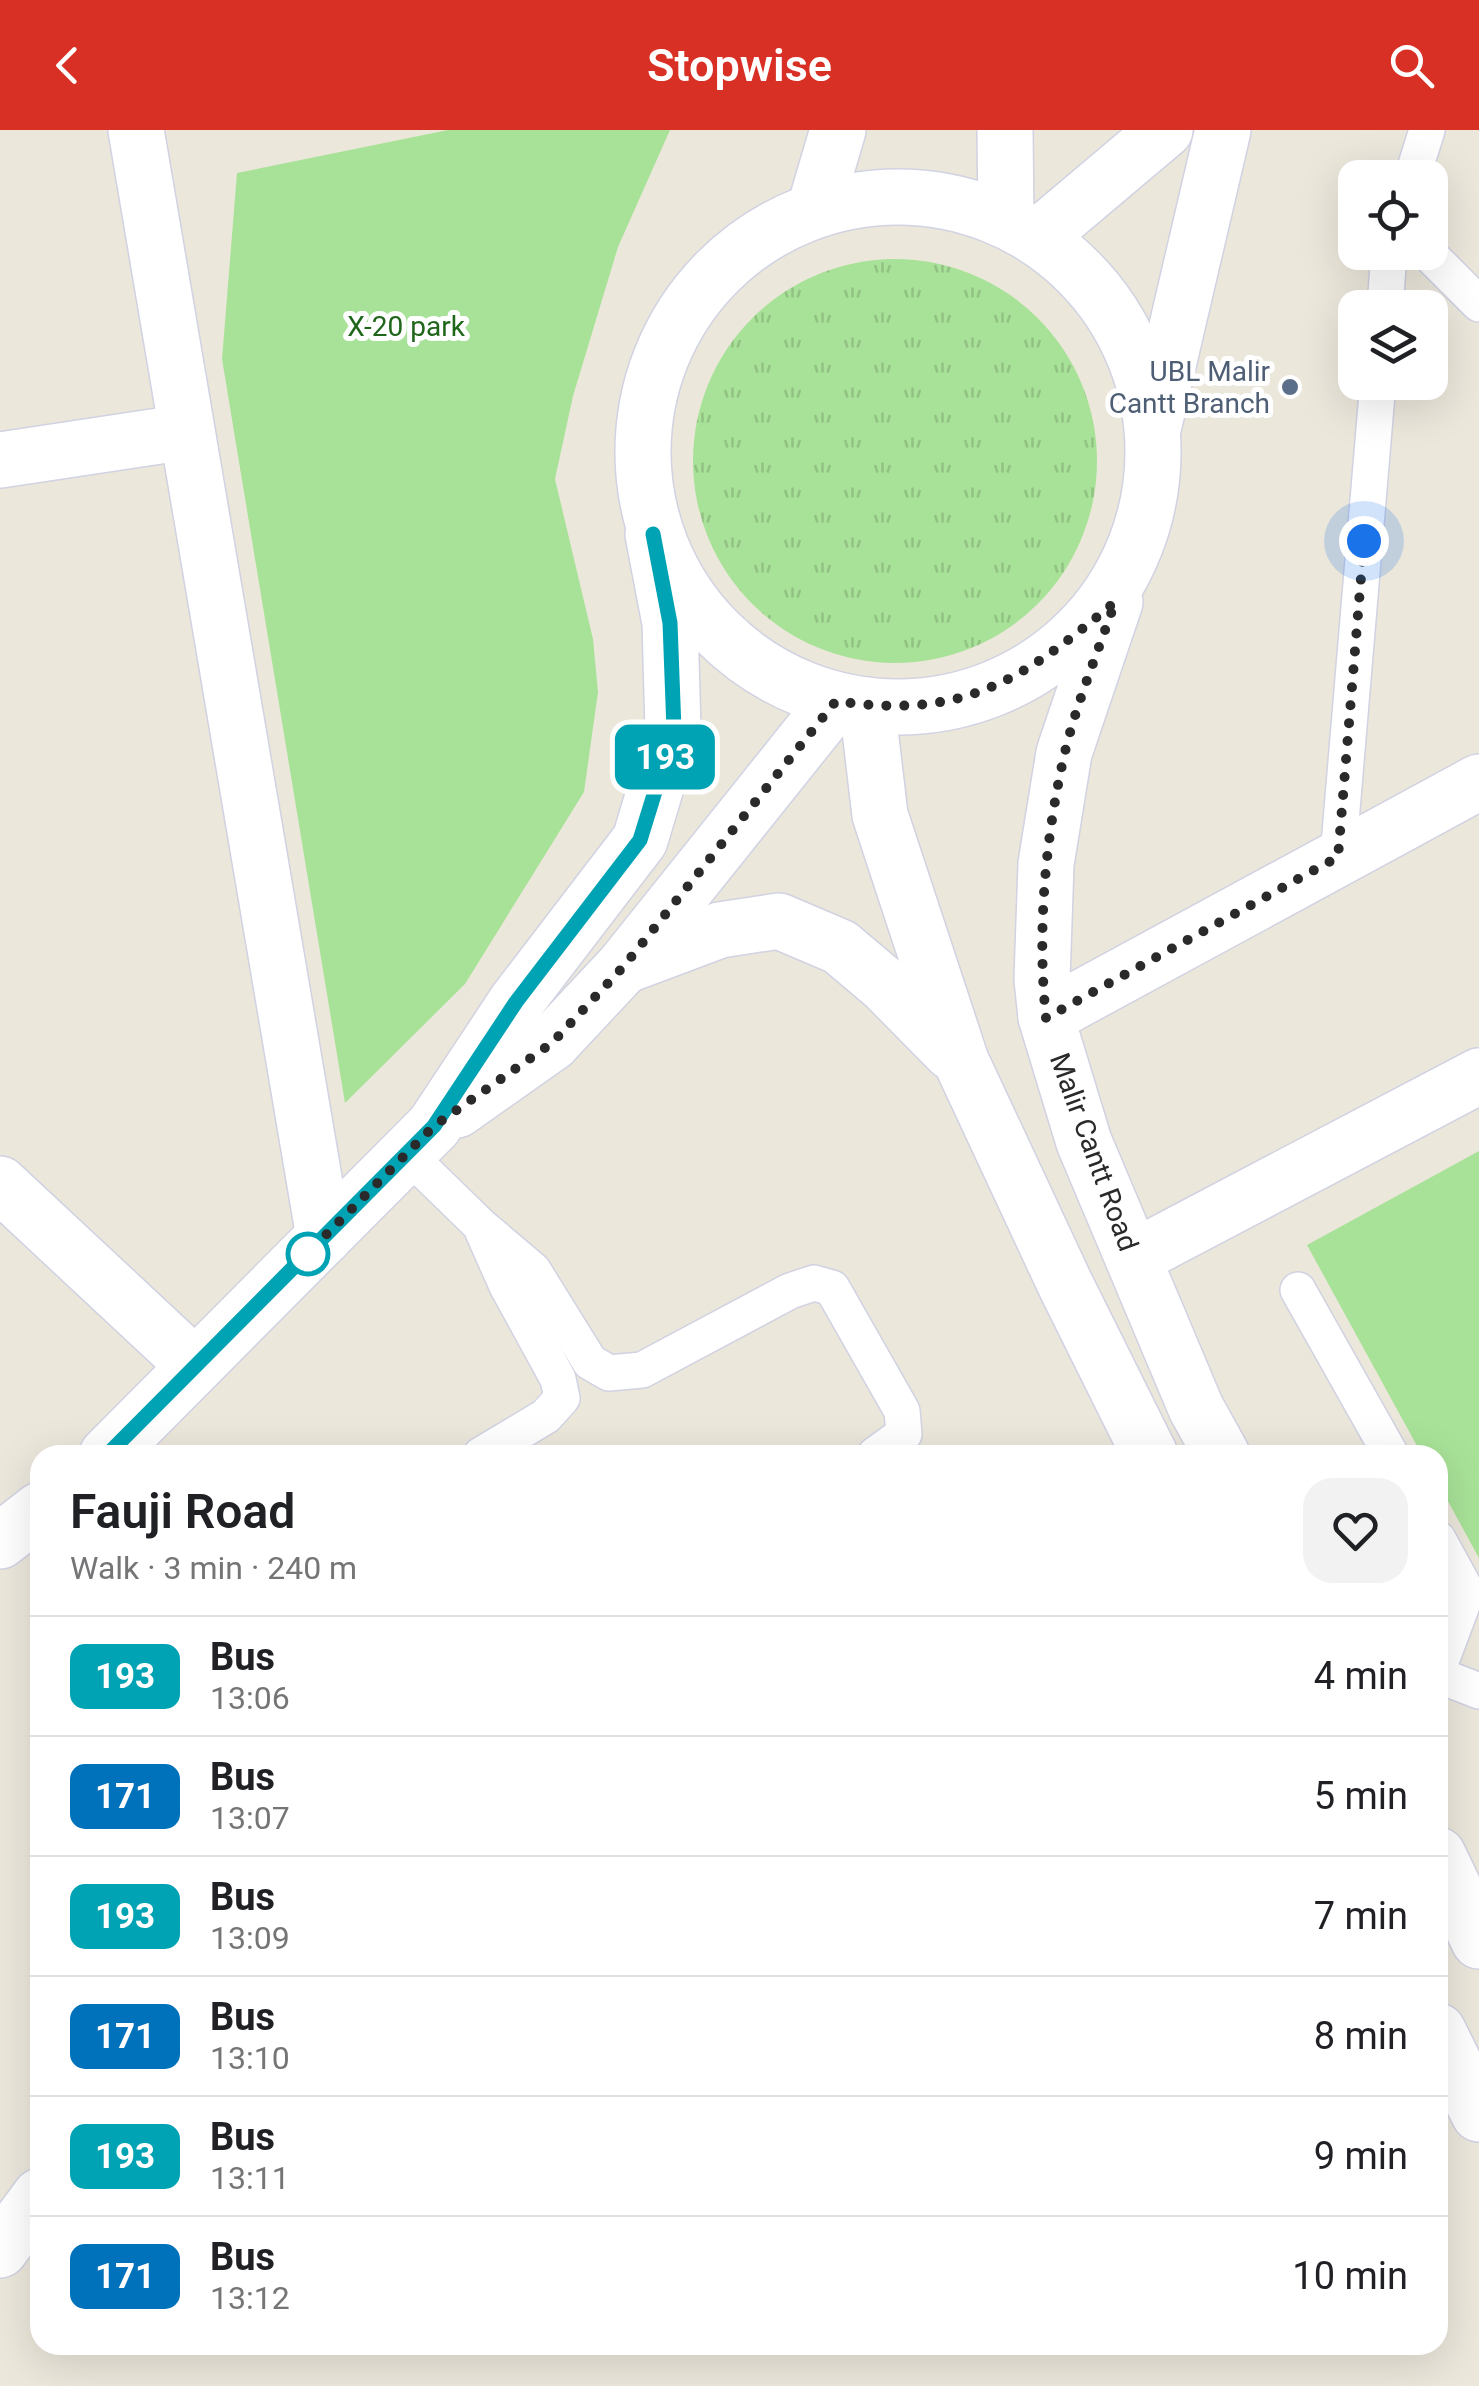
<!DOCTYPE html>
<html lang="en">
<head>
<meta charset="utf-8">
<style>
  body { margin:0; font-family:Roboto,sans-serif; background:#f2f2f2; color:#202124; height:100vh; display:flex; flex-direction:column; font-size:38px; white-space:nowrap }
  * { box-sizing:border-box; margin:0 }
  p { font-size:32px; color:#757577 }
  .icon { flex:none; width:55px; height:55px; fill:none; stroke:currentColor; stroke-width:2; stroke-linecap:round; stroke-linejoin:round }
  .map { position:relative; flex:1; overflow:hidden }
  .details { position:absolute; left:30px; top:1315px; width:1418px; height:910px; display:flex; flex-direction:column; background:#fff; border-radius:30px; box-shadow:0 10px 40px #0002 }
  .details>* { flex:none }
  .badge { padding:0 20px; border-radius:15px; font-size:35px; line-height:65px }
  .fabs { position:absolute; left:1338px; top:30px; display:grid; gap:20px }
  .fabs a { display:grid; place-items:center; width:110px; height:110px; border-radius:20px; background:#fff; box-shadow:0 10px 40px #0002; font-size:50px }
  .you { position:absolute; width:50px; height:50px; margin:-25px; border:8px solid #fff; border-radius:50%; background:#1a73e8; box-shadow:0 0 0 15px #1a73e833 }
  .map>.badge { position:absolute; translate:-50% -50%; box-shadow:0 0 0 5px #fff }
  .round { display:grid; place-items:center; flex:none; width:105px; height:105px; border-radius:30px; background:#f2f2f2 }
  .summary { display:flex; align-items:center; justify-content:space-between; height:170px; padding:0 40px }
  h1 { font-size:48px; font-weight:600; line-height:75px }
  ul { padding:0; list-style:none }
  li { display:flex; align-items:center; gap:30px; height:120px; padding:0 40px; border-top:2px solid #e0e0e0 }
  li div { flex:1 }
  li b { display:block; font-size:38px }
  li em { font-style:normal }
  li .badge { min-width:110px; font-weight:700; text-align:center }
  header { display:flex; justify-content:space-between; align-items:center; height:130px; padding:0 40px; background:#d93025; color:#fff; font-size:45px; font-weight:600 }
  .map>svg:first-child { display:block }
</style>
</head>
<body>
<header><svg class="icon" aria-label="back" viewBox="0 0 24 24"><path d="M15 5l-7 7 7 7"/></svg>Stopwise<svg class="icon" aria-label="search" viewBox="0 0 24 24"><circle cx="10" cy="10" r="6"/><path d="M15 15l6 6"/></svg></header>
<div class="map">
<svg width="1479" height="2256" viewBox="0 0 1479 2256">
  <defs>
    <pattern id="grass-tufts" width="24" height="20" patternUnits="userSpaceOnUse" patternTransform="scale(2.5)"><rect width="24" height="20" fill="#a8e298"/><path d="M3 7l-1-3M5 7V3M7 7l1-3M15 17l-1-3M17 17v-4M19 17l1-3" fill="none" stroke="#91c283"/></pattern>
  </defs>
  <rect width="100%" height="100%" fill="#ece7db"/>
  <!-- grass -->
  <circle fill="url(#grass-tufts)" cx="895" cy="331" r="202"/>
  <!-- park -->
  <g fill="#a8e298">
    <path d="M 448,0 L 670,0 L 618,117 L 573,266 L 555,349 L 593,509 L 598,562 L 584,662 L 465,854 L 345,973 L 222,229 L 237,43 Z"/>
    <path d="M 1479,1021 L 1479,1428 L 1438,1353 L 1438,1325 L 1422,1325 L 1307,1115 Z"/>
  </g>
  <g fill="none" stroke-linecap="round" stroke-linejoin="round">
    <defs>
      <g id="service">
        <path d="M 1412,48 L 1427,0"/>
        <path d="M 1427,122 L 1479,174"/>
        <path d="M 1385,178 L 1389,122"/>
        <path d="M 1338,727 L 1378,252"/>
        <path d="M 407,1024 L 481,1096 L 533,1140 L 590,1232 L 609,1243 L 642,1240 L 790,1161 L 814,1153 L 832,1158 L 902,1281 L 904,1304 L 875,1325"/>
        <path d="M 1298,1160 L 1391,1325"/>
        <path d="M 481,1325 L 546,1286 L 562,1268 L 558,1249 L 507,1156 L 483,1102"/>
        <path d="M 1438,1409 L 1467,1462 L 1438,1539"/>
        <path d="M 1438,1545 L 1479,1561"/>
      </g>
      <g id="minor">
        <path d="M 136,0 L 324,1107"/>
        <path d="M 0,330 L 186,302"/>
        <path d="M 1046,887 L 1479,652"/>
        <path d="M 0,1054 L 195,1236"/>
        <path d="M 1133,1128 L 1479,946"/>
        <path d="M 0,2120 L 40,2066"/>
      </g>
      <g id="tertiary">
        <path d="M 1037,108 L 1165,0"/>
        <path d="M 1153,299 L 1223,0"/>
        <path d="M 457,980 L 552,913 L 624,836 L 836,571"/>
        <path d="M 434,996 L 516,872 L 640,710 L 673,600 L 670,493 L 653,404"/>
      </g>
      <g id="secondary">
        <path d="M 1005,0 L 1006,88"/>
        <circle cx="898" cy="322" r="255"/>
        <path d="M 815,78 L 838,0"/>
        <path d="M 1115,472 L 1064,623 L 1046,734 L 1042,849 L 1046,887 L 1084,1012 L 1196,1278 L 1222,1325"/>
        <path d="M 867,575 L 880,685 L 961,931 L 1065,1154 L 1150,1325"/>
        <path d="M 624,836 L 720,800 L 779,791 L 840,817 L 885,855 L 951,922"/>
        <path d="M 107,1325 L 434,996"/>
        <path d="M 0,1411 L 40,1380"/>
        <path d="M 1438,1725 L 1479,1811"/>
        <path d="M 1438,1901 L 1479,1984"/>
      </g>
    </defs>
    <!-- service casing -->
    <use href="#service" stroke="#d1d2e2" stroke-width="38"/>
    <!-- minor casing -->
    <use href="#minor" stroke="#d1d2e2" stroke-width="58"/>
    <!-- tertiary casing -->
    <use href="#tertiary" stroke="#d1d2e2" stroke-width="58"/>
    <!-- secondary casing -->
    <use href="#secondary" stroke="#d1d2e2" stroke-width="58"/>
    <!-- service -->
    <use href="#service" stroke="#fff" stroke-width="35"/>
    <!-- minor -->
    <use href="#minor" stroke="#fff" stroke-width="55"/>
    <!-- tertiary -->
    <use href="#tertiary" stroke="#fff" stroke-width="55"/>
    <!-- secondary -->
    <use href="#secondary" stroke="#fff" stroke-width="55"/>
  </g>
  <g fill="none" stroke-linecap="round" stroke-linejoin="round">
    <defs>
      <path id="line" d="M 107,1325 L 434,996 L 516,872 L 640,710 L 674,600 L 670,493 L 653,404"/>
    </defs>
    <!-- line casing -->
    <use href="#line" stroke="#fff" stroke-width="22"/>
    <!-- line -->
    <use href="#line" stroke="#00a3b4" stroke-width="15"/>
    <!-- walk -->
    <path stroke="#2a2a2a" stroke-width="10" stroke-dasharray="0 18" d="M 308,1124 L 298,1133 L 434,996 L 552,913 L 624,836 L 836,571 C 964,590 1021,551 1115,472 C 1098,522 1076,574 1064,626 C 1045,711 1037,801 1046,888 L 1338,727 L 1364,411"/>
  </g>
  <!-- markers -->
  <circle fill="#5c6f8a" stroke="#fff" stroke-width="4" cx="1290" cy="257" r="10"/>
  <circle fill="#fff" stroke="#00a3b4" stroke-width="5" cx="308" cy="1124" r="20"/>
  <g text-anchor="middle" dominant-baseline="central" stroke-width="10" stroke-linejoin="round" paint-order="stroke">
    <!-- park labels -->
    <g font-size="28" fill="#20661a" stroke="#fff">
      <text x="406" y="196">X-20 park</text>
    </g>
    <!-- service labels -->
    <g font-size="28" fill="#4e5e75" stroke="#fff" text-anchor="end">
      <text x="1270" y="241">UBL Malir<tspan x="1270" dy="32">Cantt Branch</tspan></text>
    </g>
    <!-- street labels -->
    <g font-size="28" fill="#2a2a2a" stroke="#fff">
      <text transform="translate(1094 1022) rotate(70)">Malir Cantt Road</text>
    </g>
  </g>
</svg>
<div class="fabs">
<a><svg class="icon" aria-label="locate" viewBox="0 0 24 24"><circle cx="12" cy="12" r="6"/><path d="M12 2v4M12 18v4M2 12h4M18 12h4"/></svg></a>
<a><svg class="icon" aria-label="layers" viewBox="0 0 24 24"><path d="M12 4l9 5-9 5-9-5zM3 14l9 5 9-5"/></svg></a>
</div>
<div class="you" style="left:1364px;top:411px"></div>
<b class="badge" style="left:665px;top:627px;background:#00a3b4;color:#fff">193</b>
<section class="details">
<div class="summary"><div><h1>Fauji Road</h1><p>Walk · 3 min · 240 m</p></div><a class="round"><svg class="icon" aria-label="heart" viewBox="0 0 24 24"><path d="M12 20l-8-8c-3-5 5-10 8-4 3-6 11-1 8 4z"/></svg></a></div>
<ul>
<li><span class="badge" style="background:#00a3b4;color:#fff">193</span><div><b>Bus</b><p>13:06</p></div><em>4 min</em></li>
<li><span class="badge" style="background:#0072bc;color:#fff">171</span><div><b>Bus</b><p>13:07</p></div><em>5 min</em></li>
<li><span class="badge" style="background:#00a3b4;color:#fff">193</span><div><b>Bus</b><p>13:09</p></div><em>7 min</em></li>
<li><span class="badge" style="background:#0072bc;color:#fff">171</span><div><b>Bus</b><p>13:10</p></div><em>8 min</em></li>
<li><span class="badge" style="background:#00a3b4;color:#fff">193</span><div><b>Bus</b><p>13:11</p></div><em>9 min</em></li>
<li><span class="badge" style="background:#0072bc;color:#fff">171</span><div><b>Bus</b><p>13:12</p></div><em>10 min</em></li>
</ul>
</section>
</div>
</body>
</html>
